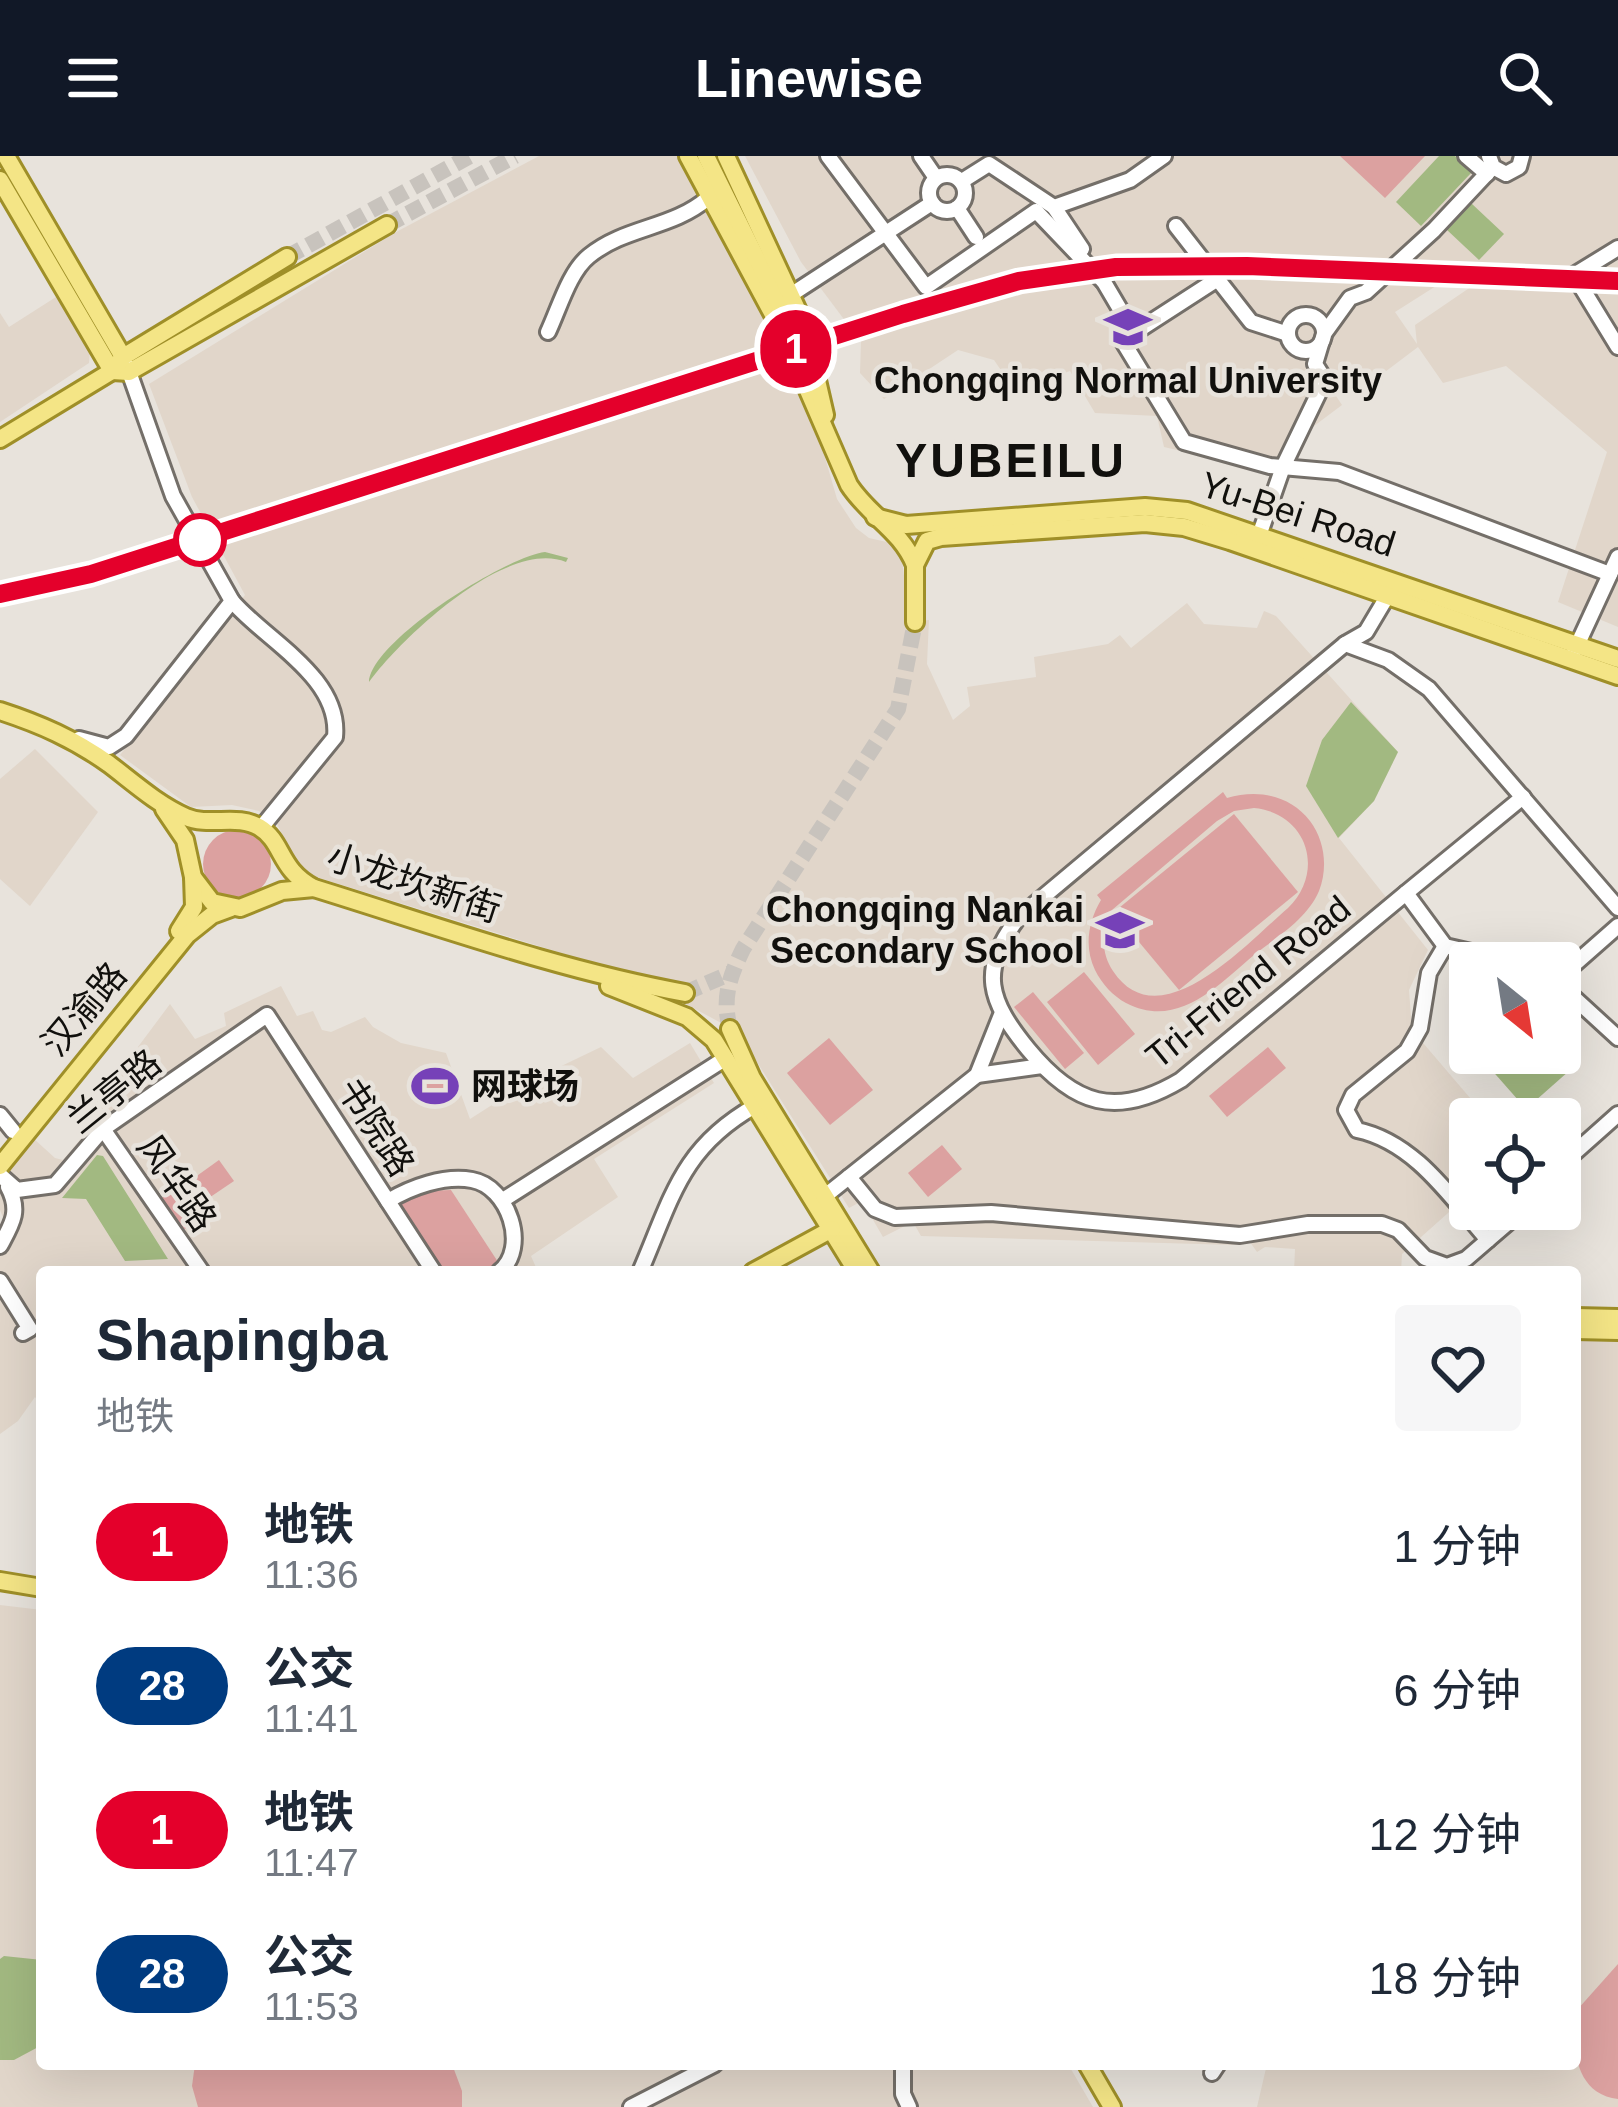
<!DOCTYPE html>
<html lang="zh">
<head>
<meta charset="utf-8">
<style>
  body { margin:0; font-family:Helvetica,"Noto Sans SC",sans-serif; background:#f6f6f7; color:#1f2937; height:100vh; display:flex; flex-direction:column; font-size:45px; white-space:nowrap }
  * { box-sizing:border-box; margin:0 }
  p { font-size:39px; color:#747a83 }
  .icon { flex:none; width:66px; height:66px; fill:none; stroke:currentColor; stroke-width:2; stroke-linecap:round; stroke-linejoin:round }
  .map { position:relative; flex:1; overflow:hidden }
  .side { position:absolute; left:36px; top:1110px; width:1545px; height:804px; display:flex; flex-direction:column; background:#fff; border-radius:12px; box-shadow:0 12px 48px #0002 }
  .side>* { flex:none }
  .badge { padding:0 24px; border-radius:39px; font-size:42px; line-height:78px }
  .needle { width:78px; rotate:150deg }
  .tools { position:absolute; left:1449px; top:786px; display:grid; gap:24px }
  .tools a { display:grid; place-items:center; width:132px; height:132px; border-radius:12px; background:#fff; box-shadow:0 12px 48px #0002; font-size:60px }
  .map>.badge { position:absolute; translate:-50% -50%; box-shadow:0 0 0 6px #fff }
  .round { display:grid; place-items:center; flex:none; width:126px; height:126px; border-radius:12px; background:#f6f6f7 }
  .overview { display:flex; align-items:center; justify-content:space-between; height:204px; padding:0 60px }
  h1 { font-size:57px; font-weight:700; line-height:90px }
  ul { padding:0; list-style:none }
  li { display:flex; align-items:center; gap:36px; height:144px; padding:0 60px }
  li div { flex:1 }
  li b { display:block; font-size:45px }
  li em { font-style:normal }
  li .badge { min-width:132px; font-weight:700; text-align:center }
  header { display:flex; justify-content:space-between; align-items:center; height:156px; padding:0 60px; background:#111827; color:#fff; font-size:54px; font-weight:700 }
  .map>svg:first-child { display:block }
</style>
</head>
<body>
<header><svg class="icon" aria-label="menu" viewBox="0 0 24 24"><path d="M4 6h16M4 12h16M4 18h16"/></svg>Linewise<svg class="icon" aria-label="search" viewBox="0 0 24 24"><circle cx="10" cy="10" r="6"/><path d="M15 15l6 6"/></svg></header>
<div class="map">
<svg width="1618" height="1951" viewBox="0 0 1618 1951">
  <rect width="100%" height="100%" fill="#e8e3dc"/>
  <!-- built -->
  <g fill="#e1d6ca" fill-rule="evenodd">
    <path d="M 539,0 L 680,0 L 777,183 L 824,298 L 837,343 L 856,372 L 869,382 L 900,389 L 910,466 L 929,464 L 927,508 L 953,564 L 970,550 L 967,531 L 1036,521 L 1034,501 L 1108,488 L 1120,479 L 1131,492 L 1187,447 L 1204,468 L 1257,472 L 1264,455 L 1276,460 L 1398,596 L 1374,645 L 1339,682 L 1428,794 L 1409,834 L 1412,874 L 1488,963 L 1470,963 L 1470,1053 L 1524,1053 L 1488,1084 L 1457,1049 L 1402,1098 L 1401,1116 L 1294,1116 L 1295,1093 L 1265,1091 L 1257,1096 L 1250,1086 L 1234,1089 L 921,1080 L 913,1066 L 883,1081 L 862,1045 L 849,1052 L 738,876 L 684,847 L 685,829 L 626,817 L 313,720 L 300,713 L 277,668 L 259,655 L 232,649 L 191,651 L 120,599 L 245,439 L 192,341 L 149,228 L 398,75 Z"/>
    <path d="M 745,0 L 1618,0 L 1618,471 L 1558,446 L 1607,296 L 1506,210 L 1443,227 L 1418,191 L 1369,228 L 1326,225 L 1342,249 L 1310,273 L 1291,321 L 1164,291 L 1157,260 L 1095,257 L 1070,215 L 1015,235 L 994,204 L 958,194 L 884,243 L 860,217 L 861,186 L 801,106 ZM 1466,111 L 1481,124 L 1415,169 L 1417,188 L 1395,156 Z"/>
    <path d="M 56,141 L 90,194 L 89,207 L 0,266 L 0,157 L 9,171 Z"/>
    <path d="M 35,593 L 98,656 L 30,750 L 0,723 L 0,623 Z"/>
    <path d="M 281,830 L 297,860 L 313,855 L 322,874 L 331,876 L 365,861 L 373,871 L 401,887 L 446,897 L 470,963 L 528,926 L 601,891 L 633,922 L 690,887 L 714,927 L 594,1003 L 618,1041 L 531,1100 L 538,1116 L 42,1116 L 42,1251 L 35,1241 L 18,1265 L 0,1278 L 0,1077 L 6,1069 L 0,1054 L 0,1024 L 33,982 L 55,1002 L 63,1004 L 83,980 L 78,976 L 82,966 L 170,848 L 195,883 L 226,870 L 224,857 Z"/>
    <path d="M 1575,1179 L 1618,1180 L 1618,1951 L 1257,1951 L 1267,1908 L 1575,1908 Z"/>
    <path d="M 0,1449 L 42,1454 L 42,1908 L 1068,1908 L 1093,1951 L 0,1951 Z"/>
  </g>
  <!-- green -->
  <g fill="#dca1a0" fill-rule="evenodd">
    <path d="M 1340,0 L 1425,0 L 1385,42 Z"/>
    <path d="M 1223,636 L 1227,642 C 1258,633 1290,639 1310,665 C 1325,685 1328,712 1319,735 C 1307,763 1277,781 1254,799 C 1218,829 1178,874 1126,847 C 1113,840 1102,828 1095,814 C 1084,791 1088,766 1101,744 L 1097,739 ZM 1254,652 C 1307,657 1326,715 1288,752 C 1249,785 1160,886 1113,815 C 1100,796 1102,774 1112,754 L 1217,665 L 1234,655 Z"/>
    <path d="M 1234,658 L 1298,736 L 1179,834 L 1114,756 Z"/>
    <circle cx="237" cy="708" r="34"/>
    <path d="M 1084,816 L 1135,878 L 1098,909 L 1047,846 Z"/>
    <path d="M 1033,836 L 1084,897 L 1065,913 L 1014,851 Z"/>
    <path d="M 829,882 L 873,934 L 830,969 L 787,917 Z"/>
    <path d="M 1268,891 L 1286,912 L 1227,961 L 1209,940 Z"/>
    <path d="M 437,909 L 454,941 L 434,951 L 417,920 Z"/>
    <path d="M 942,989 L 962,1013 L 928,1041 L 908,1017 Z"/>
    <path d="M 219,1004 L 234,1025 L 194,1052 L 180,1032 Z"/>
    <path d="M 176,1032 L 198,1064 L 174,1080 L 153,1048 Z"/>
    <path d="M 451,1034 L 500,1109 L 492,1116 L 438,1116 L 394,1048 L 427,1035 Z"/>
    <path d="M 1618,1808 L 1618,1943 C 1574,1938 1571,1889 1577,1854 Z"/>
    <path d="M 195,1908 L 452,1908 L 462,1935 L 462,1951 L 198,1951 L 192,1930 Z"/>
  </g>
  <!-- water -->
  <g fill="#a2b981">
    <path d="M 1439,0 L 1455,0 L 1472,16 L 1421,70 L 1396,46 Z"/>
    <path d="M 1471,47 L 1504,78 L 1479,104 L 1446,73 Z"/>
    <path d="M 545,396 L 568,402 L 566,406 C 507,382 402,481 369,526 C 371,485 505,401 545,396 Z"/>
    <path d="M 1351,546 L 1398,596 L 1374,645 L 1338,682 L 1306,630 L 1322,584 Z"/>
    <path d="M 1560,896 L 1568,902 L 1569,915 L 1526,953 L 1482,903 L 1484,897 Z"/>
    <path d="M 97,999 L 103,1000 L 168,1103 L 125,1105 L 86,1043 L 62,1042 Z"/>
    <path d="M 4,1800 L 42,1804 L 42,1889 L 14,1904 L 0,1904 L 0,1803 Z"/>
  </g>
  <g fill="none" stroke-linecap="round" stroke-linejoin="round">
    <!-- major-tunnel -->
    <g stroke="#c8c3bd" stroke-width="16" stroke-dasharray="16 8" stroke-linecap="butt">
      <path d="M 387,69 L 515,0"/>
      <path d="M 287,101 L 470,0"/>
      <path d="M 685,837 L 731,817"/>
      <path d="M 730,873 C 722,842 729,822 743,793 L 898,553 L 915,466"/>
    </g>
    <defs>
      <g id="minor">
        <path d="M 828,0 L 926,131 L 1036,55 L 1103,125"/>
        <path d="M 921,0 L 936,22"/>
        <path d="M 1466,0 L 1487,18"/>
        <path d="M 1489,0 L 1493,11 L 1506,18 L 1519,11 L 1522,0"/>
        <circle cx="947" cy="37" r="18"/>
        <path d="M 962,25 L 989,8 L 1054,51 L 1130,24 L 1164,0"/>
        <path d="M 1054,51 L 1082,93"/>
        <path d="M 957,52 L 976,81"/>
        <path d="M 1176,70 L 1251,166 L 1288,178"/>
        <path d="M 1618,92 L 1574,119 L 1618,191"/>
        <path d="M 1101,121 L 1134,177 L 1216,124"/>
        <path d="M 792,138 L 932,47"/>
        <circle cx="1306" cy="177" r="18"/>
        <path d="M 548,176 C 559,153 569,116 589,100 C 626,70 672,73 708,42"/>
        <path d="M 1134,177 L 1122,184 L 1184,286 L 1270,310 L 1339,316 L 1610,418"/>
        <path d="M 1260,377 L 1283,311 L 1325,224 L 1315,208 L 1324,178 L 1350,142 L 1366,136 L 1434,74 L 1493,11"/>
        <path d="M 1391,434 L 1366,476 L 1345,488 L 1018,762 C 978,815 989,845 1028,893 C 1074,949 1116,963 1181,924 L 1406,737"/>
        <path d="M 232,445 C 265,484 341,521 335,581 L 261,672"/>
        <path d="M 1345,488 L 1388,504 L 1429,533 L 1618,752"/>
        <path d="M 1575,494 L 1618,401"/>
        <path d="M 79,583 L 109,591 L 126,580 L 232,445 L 173,340 L 127,210"/>
        <path d="M 1519,807 L 1445,790 L 1406,737 L 1523,641"/>
        <path d="M 1560,821 L 1618,770"/>
        <path d="M 1560,829 L 1618,882"/>
        <path d="M 977,919 L 1042,910"/>
        <path d="M 0,959 L 13,975"/>
        <path d="M 103,973 L 202,1116"/>
        <path d="M 1560,1016 L 1572,999 L 1618,958"/>
        <path d="M 0,1019 L 17,1034 L 55,1029 L 103,973 L 267,859 L 434,1116"/>
        <path d="M 849,1021 L 875,1053 L 895,1061 L 991,1057 L 1240,1079 L 1308,1068 L 1382,1068 L 1398,1074 L 1425,1102 L 1447,1110 L 1466,1103 L 1488,1084 C 1451,1042 1415,986 1357,974 L 1346,954 L 1353,939 L 1407,895 L 1420,872 L 1429,817 L 1445,790"/>
        <path d="M 503,1044 L 726,902"/>
        <path d="M 820,1044 L 977,919 L 1001,859"/>
        <path d="M 388,1045 C 411,1031 444,1019 472,1024 C 508,1030 530,1092 499,1116"/>
        <path d="M 1488,1084 L 1524,1053"/>
        <path d="M 0,1090 C 12,1068 21,1055 8,1031"/>
        <path d="M 640,1116 C 672,1042 681,992 755,950"/>
        <path d="M 0,1125 L 30,1173 L 23,1177"/>
        <path d="M 903,1908 L 903,1938 L 909,1951"/>
        <path d="M 1212,1917 L 1218,1908"/>
        <path d="M 631,1951 L 715,1908"/>
      </g>
      <g id="major">
        <path d="M 6,0 L 123,201"/>
        <path d="M 688,0 L 784,179 L 849,329 C 869,360 901,374 915,409"/>
        <path d="M 706,0 L 798,186"/>
        <path d="M 726,0 L 804,168 L 825,259"/>
        <path d="M 0,24 L 112,215"/>
        <path d="M 112,215 L 129,216 L 387,69"/>
        <path d="M 0,283 L 112,215 L 123,201 L 287,101"/>
        <path d="M 875,361 L 906,369 L 1145,351 L 1187,355 L 1618,503"/>
        <path d="M 915,466 L 915,409 L 927,385 L 941,381 L 1145,367 L 1184,371 L 1230,385 L 1618,520"/>
        <path d="M 0,555 C 40,568 74,583 109,608 C 134,627 157,648 186,661 C 209,671 238,658 259,671 C 284,686 278,713 314,732 C 437,770 559,814 685,837"/>
        <path d="M 164,653 L 185,684 L 193,721 L 212,746 L 240,752 L 282,735 L 314,732"/>
        <path d="M 179,775 L 194,751 L 193,721"/>
        <path d="M 609,830 L 687,861 L 714,884 L 857,1116"/>
        <path d="M 730,873 L 752,922 L 871,1116"/>
        <path d="M 0,1010 L 187,779 L 212,759 L 231,752"/>
        <path d="M 753,1116 L 832,1073"/>
        <path d="M 1575,1161 L 1618,1162"/>
        <path d="M 1575,1174 L 1618,1175"/>
        <path d="M 0,1425 L 42,1432"/>
        <path d="M 1087,1908 L 1112,1951"/>
      </g>
    </defs>
    <!-- minor casing -->
    <use href="#minor" stroke="#746f69" stroke-width="20"/>
    <!-- major casing -->
    <use href="#major" stroke="#9f8f28" stroke-width="22"/>
    <!-- minor -->
    <use href="#minor" stroke="#fff" stroke-width="14"/>
    <!-- major -->
    <use href="#major" stroke="#f4e586" stroke-width="16"/>
  </g>
  <g fill="none" stroke-linecap="round" stroke-linejoin="round">
    <defs>
      <path id="line" d="M 0,438 L 91,418 L 903,158 L 1019,125 L 1116,111 L 1247,110 L 1618,125"/>
    </defs>
    <!-- line casing -->
    <use href="#line" stroke="#fff" stroke-width="27"/>
    <!-- line -->
    <use href="#line" stroke="#e4002b" stroke-width="18"/>
  </g>
  <!-- icons -->
  <defs>
    <symbol id="university-bare" viewBox="-9 -9 18 18"><path d="M0-5L7-2L0 1L-7-2ZM-4 1L0 2.5L4 1V4Q0 6-4 4Z" fill="#7641b8" stroke="#e8e3dc" stroke-width="2.5" paint-order="stroke"/></symbol>
    <symbol id="school-bare" viewBox="-9 -9 18 18"><path d="M0-5L7-2L0 1L-7-2ZM-4 1L0 2.5L4 1V4Q0 6-4 4Z" fill="#7641b8" stroke="#e8e3dc" stroke-width="2.5" paint-order="stroke"/></symbol>
    <symbol id="stadium-bare" viewBox="-9 -9 18 18"><path d="M0-5a6.5 5 0 1 0 0 10a6.5 5 0 1 0 0-10ZM-3.5-1.8h7v3.6h-7Z" fill="#7641b8" stroke="#e8e3dc" stroke-width="2.5" paint-order="stroke"/></symbol>
  </defs>
  <g fill-rule="evenodd">
    <use href="#university-bare" x="1095" y="138" width="66" height="66"/>
    <use href="#school-bare" x="1087" y="741" width="66" height="66"/>
    <use href="#stadium-bare" x="402" y="897" width="66" height="66"/>
  </g>
  <!-- markers -->
  <circle fill="#fff" stroke="#e4002b" stroke-width="6" cx="200" cy="384" r="24"/>
  <g text-anchor="middle" dominant-baseline="central" stroke-width="9" stroke-linejoin="round" paint-order="stroke">
    <!-- poi labels -->
    <g font-size="36" font-weight="bold" fill="#11100d" stroke="#e8e3dc">
      <text x="1128" y="224">Chongqing Normal University</text>
      <text x="1084" y="753" text-anchor="end">Chongqing Nankai<tspan x="1084" dy="41">Secondary School</tspan></text>
      <text x="471" y="930" text-anchor="start">网球场</text>
    </g>
    <!-- street labels -->
    <g font-size="36" fill="#11100d" stroke="#e8e3dc">
      <text transform="translate(1298 358) rotate(18)">Yu-Bei Road</text>
      <text transform="translate(414 727) rotate(18)">小龙坎新街</text>
      <text transform="translate(1248 826) rotate(-39)">Tri-Friend Road</text>
      <text transform="translate(84 853) rotate(-50)">汉渝路</text>
      <text transform="translate(114 935) rotate(-39)">兰亭路</text>
      <text transform="translate(376 971) rotate(57)">书院路</text>
      <text transform="translate(177 1027) rotate(55)">风华路</text>
    </g>
    <!-- district labels -->
    <g font-size="48" font-weight="bold" letter-spacing="3" fill="#11100d" stroke="#e8e3dc">
      <text x="1011" y="304">YUBEILU</text>
    </g>
  </g>
</svg>
<div class="tools">
<a><svg class="needle" viewBox="-14 -14 28 28"><path d="M0-13l5 13h-10z" fill="#e53935"/><path d="M0 13l5-13h-10z" fill="#747a83"/></svg></a>
<a><svg class="icon" aria-label="locate" viewBox="0 0 24 24"><circle cx="12" cy="12" r="6"/><path d="M12 2v4M12 18v4M2 12h4M18 12h4"/></svg></a>
</div>
<b class="badge" style="left:796px;top:193px;background:#e4002b;color:#fff">1</b>
<section class="side">
<div class="overview"><div><h1>Shapingba</h1><p>地铁</p></div><a class="round"><svg class="icon" aria-label="heart" viewBox="0 0 24 24"><path d="M12 20l-8-8c-3-5 5-10 8-4 3-6 11-1 8 4z"/></svg></a></div>
<ul>
<li><span class="badge" style="background:#e4002b;color:#fff">1</span><div><b>地铁</b><p>11:36</p></div><em>1 分钟</em></li>
<li><span class="badge" style="background:#003b80;color:#fff">28</span><div><b>公交</b><p>11:41</p></div><em>6 分钟</em></li>
<li><span class="badge" style="background:#e4002b;color:#fff">1</span><div><b>地铁</b><p>11:47</p></div><em>12 分钟</em></li>
<li><span class="badge" style="background:#003b80;color:#fff">28</span><div><b>公交</b><p>11:53</p></div><em>18 分钟</em></li>
</ul>
</section>
</div>
</body>
</html>
